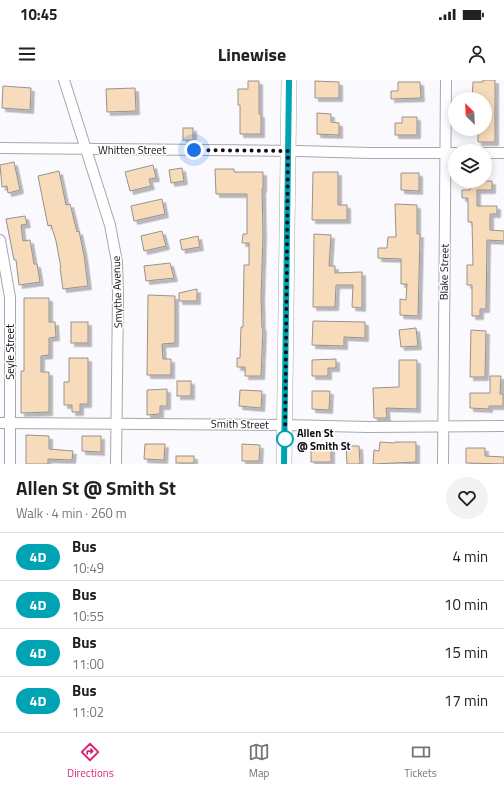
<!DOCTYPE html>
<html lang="en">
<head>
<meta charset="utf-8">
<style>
  body { margin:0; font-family:"Titillium Web",sans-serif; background:#f2f2f2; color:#202124; height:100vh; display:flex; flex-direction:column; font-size:15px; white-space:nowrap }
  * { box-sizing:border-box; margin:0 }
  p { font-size:13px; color:#757577 }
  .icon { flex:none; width:22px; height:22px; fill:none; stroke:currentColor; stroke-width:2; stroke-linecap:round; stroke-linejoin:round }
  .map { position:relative; height:384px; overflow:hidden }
  .panel { display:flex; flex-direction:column; background:#fff; flex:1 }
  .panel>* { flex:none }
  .badge { padding:0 8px; border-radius:13px; font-size:14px; line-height:26px }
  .needle { width:26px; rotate:336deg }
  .buttons { position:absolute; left:448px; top:12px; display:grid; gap:8px }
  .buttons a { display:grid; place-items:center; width:44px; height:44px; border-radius:50%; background:#fff; box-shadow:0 2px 10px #0003; font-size:20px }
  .you { position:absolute; width:20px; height:20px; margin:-10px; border:3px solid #fff; border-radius:50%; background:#1a73e8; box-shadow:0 0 0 6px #1a73e833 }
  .map>.badge { position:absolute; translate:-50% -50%; box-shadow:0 0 0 2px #fff }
  .round { display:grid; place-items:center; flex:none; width:42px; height:42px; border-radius:21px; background:#f2f2f2 }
  .head { display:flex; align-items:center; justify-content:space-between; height:68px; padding:0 16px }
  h1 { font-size:19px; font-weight:700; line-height:30px }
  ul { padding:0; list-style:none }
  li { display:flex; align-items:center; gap:12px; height:48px; padding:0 16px; border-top:1px solid #e0e0e0 }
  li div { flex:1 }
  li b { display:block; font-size:15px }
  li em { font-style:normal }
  li .badge { min-width:44px; font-weight:700; text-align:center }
  .status { display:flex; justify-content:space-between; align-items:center; height:28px; padding:0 20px; background:#fff; direction:ltr }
  .status svg { height:11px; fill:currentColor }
  header { display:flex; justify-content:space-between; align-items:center; height:52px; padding:0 16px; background:#fff; font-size:18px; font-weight:700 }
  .dock { display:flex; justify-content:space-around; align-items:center; height:56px; border-top:1px solid #e0e0e0; background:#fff; font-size:11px; color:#757577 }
  .dock a { display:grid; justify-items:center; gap:2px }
  .dock .active { color:#db2777 }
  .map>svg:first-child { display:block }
</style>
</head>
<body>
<div class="status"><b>10:45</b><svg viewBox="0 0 49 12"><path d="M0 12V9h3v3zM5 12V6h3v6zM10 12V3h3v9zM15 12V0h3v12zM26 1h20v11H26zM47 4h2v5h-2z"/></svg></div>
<header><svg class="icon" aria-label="menu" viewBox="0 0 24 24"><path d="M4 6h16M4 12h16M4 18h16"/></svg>Linewise<svg class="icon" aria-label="person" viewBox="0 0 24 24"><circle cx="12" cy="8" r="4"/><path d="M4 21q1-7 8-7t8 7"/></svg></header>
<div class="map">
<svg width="504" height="384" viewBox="0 0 504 384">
  <defs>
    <filter id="shadow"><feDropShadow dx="3.5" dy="3.5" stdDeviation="0" flood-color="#0004"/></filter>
  </defs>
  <rect width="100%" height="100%" fill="#faf9fe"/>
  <!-- building -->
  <g fill="#f8dbbb" stroke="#97928c" filter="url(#shadow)">
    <path d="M 483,0 L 495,0 L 495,62 L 478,62 L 478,49 L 485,49 L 485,19 L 472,19 L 473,2 L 483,2 Z"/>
    <path d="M 248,1 L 259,1 L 259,34 L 261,34 L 261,54 L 240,54 L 240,25 L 238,25 L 238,9 L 248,9 Z"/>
    <path d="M 315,1 L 339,2 L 339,18 L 315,18 Z"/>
    <path d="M 398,2 L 420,2 L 421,18 L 391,19 L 391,11 L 398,11 Z"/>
    <path d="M 3,6 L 31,8 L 30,30 L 2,28 Z"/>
    <path d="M 135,8 L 136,31 L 107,32 L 106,9 Z"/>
    <path d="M 317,33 L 331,34 L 331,42 L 339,43 L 339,55 L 317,54 Z"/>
    <path d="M 402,37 L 417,37 L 417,55 L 395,55 L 395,43 L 402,43 Z"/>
    <rect x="183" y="48" width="10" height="12"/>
    <path d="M 14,82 L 20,110 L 8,113 L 7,106 L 2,107 L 0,85 Z"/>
    <path d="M 153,85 L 156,98 L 149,99 L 151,106 L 130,111 L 125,92 Z"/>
    <path d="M 182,88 L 184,101 L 171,103 L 169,90 Z"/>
    <path d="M 215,89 L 234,89 L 234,92 L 263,92 L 263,109 L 262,109 L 263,155 L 261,217 L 262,248 L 263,248 L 261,296 L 245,296 L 245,287 L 237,287 L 237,278 L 240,278 L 241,247 L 243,247 L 244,185 L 249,185 L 249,163 L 242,163 L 243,154 L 247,154 L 247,114 L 216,114 Z"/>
    <path d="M 59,91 L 66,125 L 70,124 L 77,152 L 79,151 L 84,175 L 88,206 L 63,209 L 60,188 L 61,188 L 56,161 L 51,145 L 48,146 L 38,96 Z"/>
    <path d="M 313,92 L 338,92 L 338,125 L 347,125 L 347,140 L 312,140 Z"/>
    <path d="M 401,93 L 419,93 L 419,111 L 401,110 Z"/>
    <path d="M 470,101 L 492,101 L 492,110 L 477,110 L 477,126 L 497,126 L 497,134 L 490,134 L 490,150 L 504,151 L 504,161 L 487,160 L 486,229 L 480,229 L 480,236 L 472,236 L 472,205 L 467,205 L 467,185 L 473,185 L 472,142 L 468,142 L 468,118 L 462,118 L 462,110 L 470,110 Z"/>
    <path d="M 162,119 L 165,134 L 134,141 L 131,126 Z"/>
    <path d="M 395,124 L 417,125 L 417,154 L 420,154 L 418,236 L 400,235 L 400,219 L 406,220 L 407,204 L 401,204 L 401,179 L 378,178 L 378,168 L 387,168 L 388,157 L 396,157 Z"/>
    <path d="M 25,136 L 27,144 L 21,145 L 23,161 L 30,160 L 34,184 L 37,184 L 40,202 L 19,205 L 16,180 L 14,180 L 6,139 Z"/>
    <path d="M 162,151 L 166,166 L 144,171 L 141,156 Z"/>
    <path d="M 314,154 L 331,155 L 329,186 L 335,186 L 335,193 L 362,192 L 362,228 L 352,227 L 353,205 L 336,205 L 335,227 L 313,227 Z"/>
    <path d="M 198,156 L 200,167 L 182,170 L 180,160 Z"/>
    <path d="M 170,183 L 174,198 L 146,201 L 144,186 Z"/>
    <path d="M 197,209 L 197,221 L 179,221 L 179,213 Z"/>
    <path d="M 148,215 L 175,216 L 175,263 L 162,264 L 163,279 L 171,279 L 171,295 L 147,295 Z"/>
    <path d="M 24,218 L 49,218 L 49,242 L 55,242 L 56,257 L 49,258 L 49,275 L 41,276 L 41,292 L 49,292 L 49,332 L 21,333 L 21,291 L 24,291 Z"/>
    <path d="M 313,241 L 365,242 L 365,258 L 344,257 L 344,266 L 312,265 Z"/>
    <rect x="71" y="242" width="17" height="21"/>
    <path d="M 416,248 L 418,266 L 401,267 L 399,250 Z"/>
    <path d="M 471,250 L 486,251 L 485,297 L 470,297 Z"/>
    <path d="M 69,278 L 88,278 L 88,324 L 80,324 L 80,332 L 72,332 L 72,325 L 64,325 L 64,302 L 69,302 Z"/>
    <path d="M 336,279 L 336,288 L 328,288 L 328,296 L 312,296 L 312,280 Z"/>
    <path d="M 399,280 L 417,280 L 417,329 L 386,328 L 387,338 L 374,338 L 373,308 L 399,307 Z"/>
    <path d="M 490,296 L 501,296 L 500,314 L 503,314 L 503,326 L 489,326 L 489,329 L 470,328 L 470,313 L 490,313 Z"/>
    <rect x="177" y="301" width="14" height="15"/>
    <path d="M 167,309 L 167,326 L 160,326 L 160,334 L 147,335 L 147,310 Z"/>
    <path d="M 240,310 L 262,311 L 261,328 L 239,326 Z"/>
    <path d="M 312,311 L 330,311 L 329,330 L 312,329 Z"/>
    <path d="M 26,355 L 49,356 L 49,369 L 73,371 L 72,380 L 48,379 L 48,384 L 26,384 Z"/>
    <path d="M 82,356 L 101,356 L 101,372 L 82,371 Z"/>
    <path d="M 380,362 L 395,363 L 395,362 L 416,362 L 416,382 L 373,384 L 374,370 L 379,371 Z"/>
    <path d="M 145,364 L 165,364 L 164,380 L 144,379 Z"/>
    <path d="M 242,364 L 260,365 L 259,381 L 242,381 Z"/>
    <path d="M 331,365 L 331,382 L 311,382 L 311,366 Z"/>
    <path d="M 346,366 L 359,366 L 360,384 L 347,384 Z"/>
    <path d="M 466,368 L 485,368 L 485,376 L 504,377 L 504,384 L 466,383 Z"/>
    <rect x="176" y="376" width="18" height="7"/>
  </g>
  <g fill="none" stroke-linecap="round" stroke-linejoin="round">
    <defs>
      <g id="street">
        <path d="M 64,0 L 110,145 L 117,182 L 118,214 L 116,384"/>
        <path d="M 0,68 L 298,71 L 370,73 L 455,73"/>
        <path d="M 485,73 L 504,73"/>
        <path d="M 0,160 L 10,217 L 10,384"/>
        <path d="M 0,343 L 285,345 L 368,347 L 504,346"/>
        <path d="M 443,384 L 446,0"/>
      </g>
      <path id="secondary" d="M 284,384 L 289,0"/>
    </defs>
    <!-- street casing -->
    <use href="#street" stroke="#a8a7af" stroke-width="12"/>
    <!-- secondary casing -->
    <use href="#secondary" stroke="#a8a7af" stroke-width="16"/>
    <!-- street -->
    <use href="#street" stroke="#fff" stroke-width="10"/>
    <!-- secondary -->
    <use href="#secondary" stroke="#fff" stroke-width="15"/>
  </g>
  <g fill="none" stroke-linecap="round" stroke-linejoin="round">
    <defs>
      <path id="line" d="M 284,384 L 289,0"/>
    </defs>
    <!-- line casing -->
    <use href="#line" stroke="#fff" stroke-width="9"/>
    <!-- line -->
    <use href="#line" stroke="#00a3b4" stroke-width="6"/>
    <!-- walk -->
    <path stroke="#0e0e11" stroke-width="4" stroke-dasharray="0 7.2" d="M 194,70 L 288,71 L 285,359"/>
  </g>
  <!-- markers -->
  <circle fill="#fff" stroke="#00a3b4" stroke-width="2" cx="285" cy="359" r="8"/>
  <g text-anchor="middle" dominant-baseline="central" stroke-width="3" stroke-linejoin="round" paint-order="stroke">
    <!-- street labels -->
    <g font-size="11" fill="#0e0e11" stroke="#fff">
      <text x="132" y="70">Whitten Street</text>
      <text transform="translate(444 192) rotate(-89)">Blake Street</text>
      <text transform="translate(117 212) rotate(-92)">Smythe Avenue</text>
      <text transform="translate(10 272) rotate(-90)">Seyle Street</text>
      <text transform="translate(240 344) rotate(1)">Smith Street</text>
    </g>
    <!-- stop labels -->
    <g font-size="11" font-weight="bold" fill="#0e0e11" stroke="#fff" text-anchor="start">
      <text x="297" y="353">Allen St<tspan x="297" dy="13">@ Smith St</tspan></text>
    </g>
  </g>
</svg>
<div class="buttons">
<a><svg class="needle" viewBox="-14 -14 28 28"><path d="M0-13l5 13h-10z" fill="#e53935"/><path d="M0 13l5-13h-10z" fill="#757577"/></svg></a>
<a><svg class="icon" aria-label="layers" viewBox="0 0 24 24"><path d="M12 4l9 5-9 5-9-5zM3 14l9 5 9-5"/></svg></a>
</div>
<div class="you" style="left:194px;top:70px"></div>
</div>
<section class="panel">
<div class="head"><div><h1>Allen St @ Smith St</h1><p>Walk · 4 min · 260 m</p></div><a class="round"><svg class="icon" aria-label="heart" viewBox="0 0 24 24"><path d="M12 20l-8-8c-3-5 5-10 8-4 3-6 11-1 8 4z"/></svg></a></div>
<ul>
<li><span class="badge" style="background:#00a3b4;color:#fff">4D</span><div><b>Bus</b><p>10:49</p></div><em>4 min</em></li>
<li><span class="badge" style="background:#00a3b4;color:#fff">4D</span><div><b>Bus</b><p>10:55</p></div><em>10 min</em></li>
<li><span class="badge" style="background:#00a3b4;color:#fff">4D</span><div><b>Bus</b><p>11:00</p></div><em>15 min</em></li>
<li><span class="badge" style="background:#00a3b4;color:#fff">4D</span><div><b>Bus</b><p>11:02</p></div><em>17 min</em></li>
</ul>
</section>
<nav class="dock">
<a class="active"><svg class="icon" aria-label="directions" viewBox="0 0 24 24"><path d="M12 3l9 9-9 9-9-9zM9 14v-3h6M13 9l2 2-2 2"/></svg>Directions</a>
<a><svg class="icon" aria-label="map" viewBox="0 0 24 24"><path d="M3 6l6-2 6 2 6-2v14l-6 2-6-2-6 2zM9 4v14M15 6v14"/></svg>Map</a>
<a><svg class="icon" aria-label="tickets" viewBox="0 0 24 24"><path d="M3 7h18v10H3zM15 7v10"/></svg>Tickets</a>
</nav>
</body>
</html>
